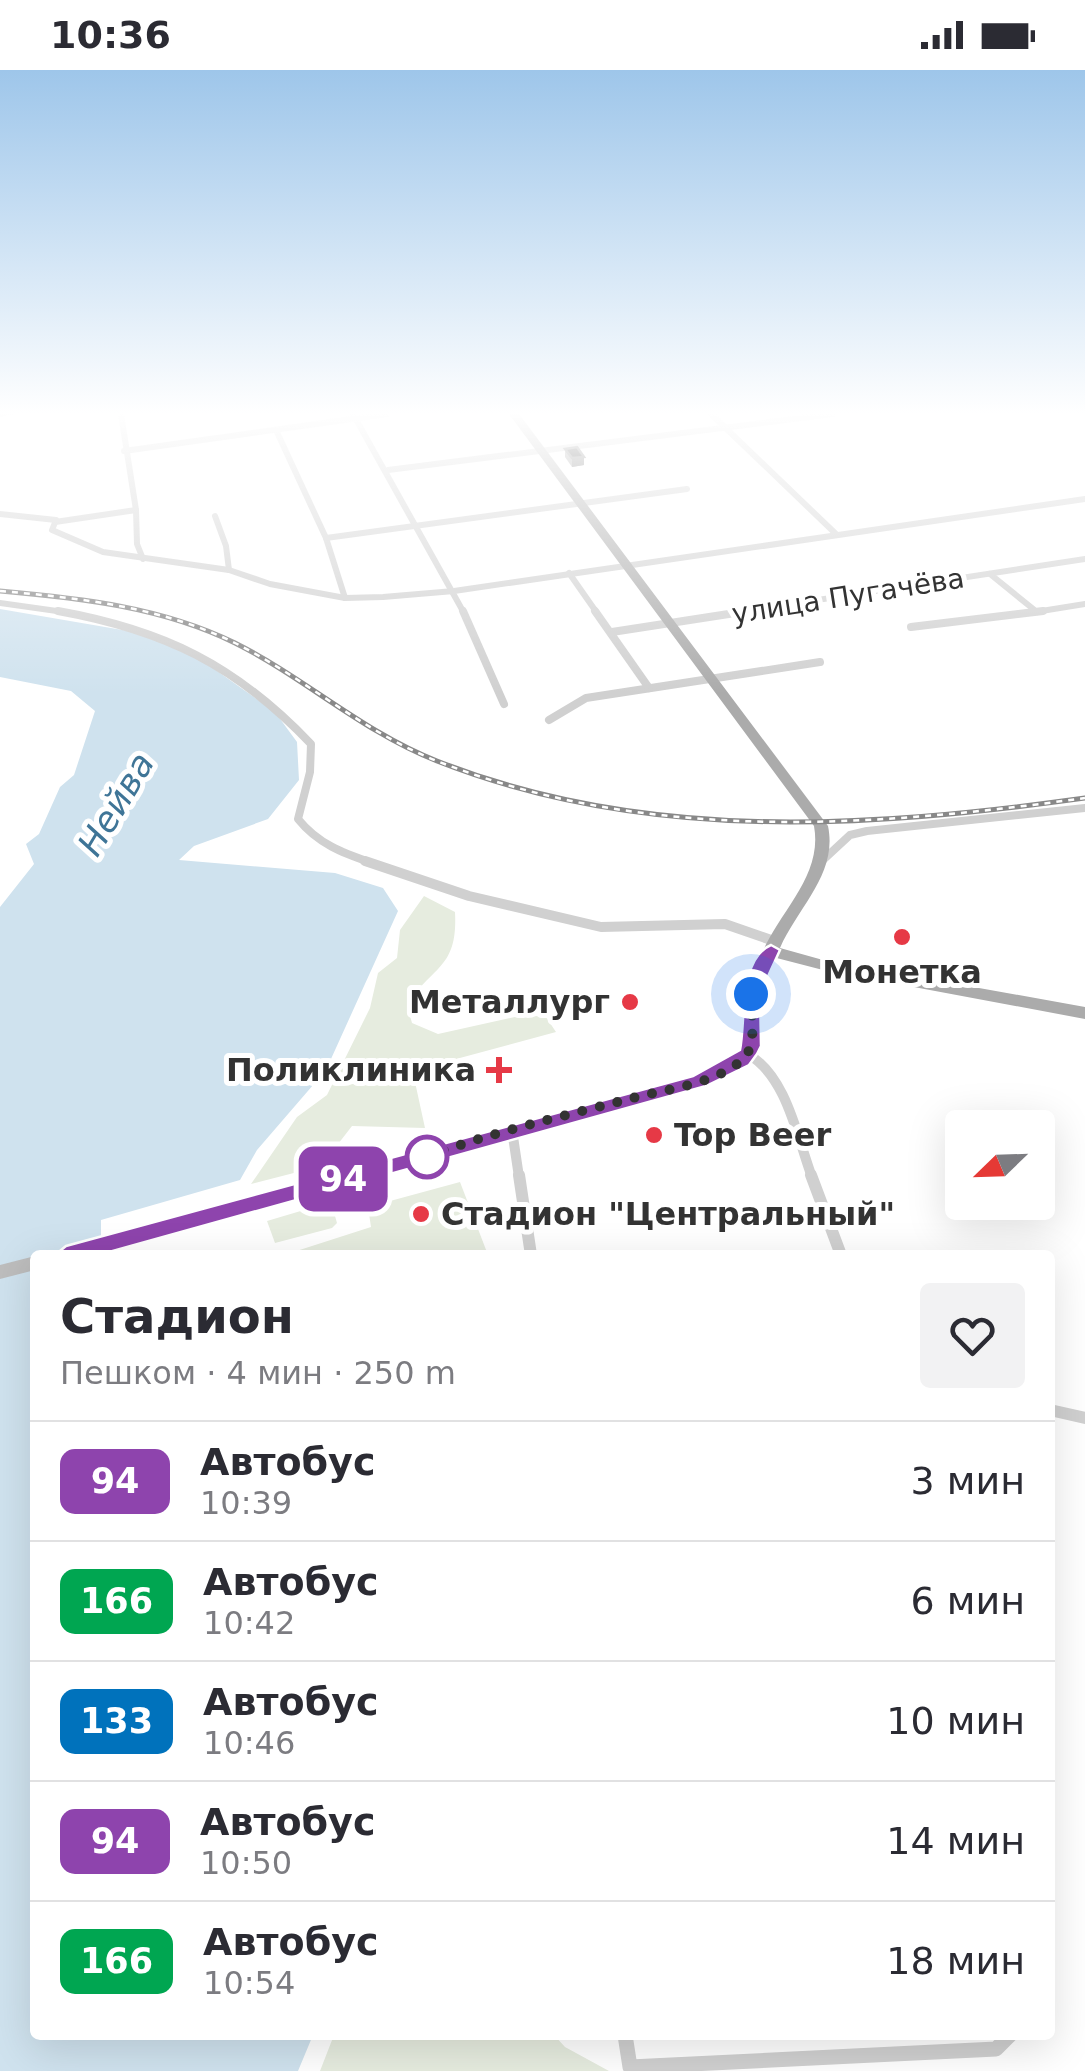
<!DOCTYPE html>
<html lang="ru">
<head>
<meta charset="utf-8">
<style>
  body { margin:0; font-family:"DejaVu Sans",sans-serif; background:#f2f2f3; color:#2b2b33; height:100vh; display:flex; flex-direction:column; font-size:38px; white-space:nowrap }
  * { box-sizing:border-box; margin:0 }
  p { font-size:32px; color:#7c7c81 }
  .icon { flex:none; width:55px; height:55px; fill:none; stroke:currentColor; stroke-width:2; stroke-linecap:round; stroke-linejoin:round }
  .map { position:relative; flex:1; overflow:hidden }
  .details { position:absolute; left:30px; top:1180px; width:1025px; height:790px; display:flex; flex-direction:column; background:#fff; border-radius:10px; box-shadow:0 10px 40px #0002 }
  .details>* { flex:none }
  .badge { padding:0 20px; border-radius:15px; font-size:35px; line-height:65px }
  .needle { width:65px; rotate:247deg }
  .controls { position:absolute; left:945px; top:1040px; display:grid; gap:20px }
  .controls a { display:grid; place-items:center; width:110px; height:110px; border-radius:10px; background:#fff; box-shadow:0 10px 40px #0002; font-size:50px }
  .you { position:absolute; width:50px; height:50px; margin:-25px; border:8px solid #fff; border-radius:50%; background:#1a73e8; box-shadow:0 0 0 15px #1a73e833 }
  .map>.badge { position:absolute; translate:-50% -50%; box-shadow:0 0 0 5px #fff }
  .round { display:grid; place-items:center; flex:none; width:105px; height:105px; border-radius:10px; background:#f2f2f3 }
  .headline { display:flex; align-items:center; justify-content:space-between; height:170px; padding:0 30px }
  h1 { font-size:48px; font-weight:700; line-height:75px }
  ul { padding:0; list-style:none }
  li { display:flex; align-items:center; gap:30px; height:120px; padding:0 30px; border-top:2px solid #e1e1e2 }
  li div { flex:1 }
  li b { display:block; font-size:38px }
  li em { font-style:normal }
  li .badge { min-width:110px; font-weight:700; text-align:center }
  .status { display:flex; justify-content:space-between; align-items:center; height:70px; padding:0 50px; background:#fff; direction:ltr }
  .status svg { height:28px; fill:currentColor }
  .map>svg:first-child { display:block }
</style>
</head>
<body>
<div class="status"><b>10:36</b><svg viewBox="0 0 49 12"><path d="M0 12V9h3v3zM5 12V6h3v6zM10 12V3h3v9zM15 12V0h3v12zM26 1h20v11H26zM47 4h2v5h-2z"/></svg></div>
<div class="map">
<svg width="1085" height="2001" viewBox="0 0 1085 2001">
  <rect width="100%" height="100%" fill="#fff"/>
  <!-- green -->
  <g fill="#e6ecdf">
    <path d="M 424,826 L 455,842 C 458,899 433,895 407,935 L 412,953 L 438,964 L 542,941 L 556,962 L 445,992 L 415,1012 L 425,1058 L 352,1056 L 321,1096 L 251,1114 L 297,1047 L 327,1025 L 370,938 L 378,903 L 397,888 L 400,860 Z"/>
    <path d="M 460,1112 L 488,1185 L 284,1185 L 371,1157 L 368,1137 Z"/>
    <path d="M 331,1132 L 337,1153 L 332,1158 L 275,1173 L 267,1151 Z"/>
    <path d="M 334,1965 L 554,1965 L 565,1977 L 609,2001 L 320,2001 Z"/>
  </g>
  <!-- water -->
  <path fill="#cfe2ee" d="M 0,539 L 140,563 L 186,579 L 275,642 L 297,672 L 299,710 L 268,749 L 194,776 L 179,790 L 335,803 L 383,818 L 398,841 L 326,1000 L 257,1080 L 240,1110 L 101,1150 L 101,1185 L 35,1185 L 35,1965 L 313,1965 L 298,2001 L 0,2001 L 0,837 L 34,794 L 26,774 L 39,764 L 60,717 L 74,705 L 95,641 L 71,621 L 0,607 Z"/>
  <g fill="none" stroke-linecap="round" stroke-linejoin="round">
    <!-- street-far4 -->
    <g stroke="#d0d0d0" stroke-width="6">
      <path d="M 121,344 L 136,440 L 137,474 L 143,489"/>
      <path d="M 353,344 L 464,543"/>
      <path d="M 711,344 L 836,464"/>
      <path d="M 276,360 L 326,468 L 345,528"/>
      <path d="M 124,381 L 387,344"/>
      <path d="M 388,400 L 833,344"/>
      <path d="M 0,444 L 56,450 L 52,460 L 103,482 L 229,500 L 270,514 L 345,528 L 383,527 L 454,521 L 1085,429"/>
      <path d="M 215,446 L 226,476 L 229,500"/>
      <path d="M 55,452 L 136,440"/>
      <path d="M 326,468 L 687,419"/>
      <path d="M 569,503 L 597,543"/>
      <path d="M 990,504 L 1037,542"/>
      <path d="M 0,533 L 71,543"/>
      <path d="M 732,543 L 1085,489"/>
      <path d="M 1029,543 L 1085,534"/>
    </g>
    <!-- street-far3 -->
    <g stroke="#d0d0d0" stroke-width="8">
      <path d="M 58,541 C 164,560 236,595 311,674 L 310,702 L 298,749 C 318,774 343,783 372,793"/>
      <path d="M 463,541 L 504,634"/>
      <path d="M 595,541 L 649,618"/>
      <path d="M 911,557 L 1043,541"/>
      <path d="M 612,562 L 748,541"/>
      <path d="M 549,650 L 586,628 L 820,592"/>
      <path d="M 823,790 L 850,765 L 867,761 L 1085,738"/>
    </g>
    <!-- street-far2 -->
    <g stroke="#d0d0d0" stroke-width="10">
      <path d="M 365,791 L 469,826 L 601,857 L 725,854 L 774,871"/>
      <path d="M 748,984 C 787,1007 797,1067 812,1107"/>
      <path d="M 512,1060 L 519,1107"/>
    </g>
    <!-- street-far1 -->
    <g stroke="#d0d0d0" stroke-width="12">
      <path d="M 519,1105 L 531,1185"/>
      <path d="M 811,1105 L 841,1185"/>
      <path d="M 1050,1340 L 1085,1348"/>
    </g>
    <!-- street -->
    <path stroke="#d0d0d0" stroke-width="15" d="M 625,1965 L 630,1997 L 996,1979 L 1010,1965"/>
    <!-- secondary -->
    <g fill="#bdbdbd" fill-rule="evenodd">
      <path d="M 0,344 L 14,344 L 0,347 Z"/>
      <path d="M 771,876 L 778,881 L 758,924 L 758,976 L 740,997 L 704,1015 L 91,1185 L 58,1185 L 60,1180 L 66,1178 L 695,1007 C 713,999 731,992 744,976 L 744,924 L 764,881 Z"/>
      <path d="M 35,1186 L 35,1200 L 0,1209 L 0,1195 Z"/>
    </g>
    <!-- primary -->
    <path fill="#ababab" fill-rule="evenodd" d="M 509,344 L 519,344 L 828,756 C 838,804 798,837 780,878 L 823,890 L 1085,937 L 1085,949 L 823,900 L 765,885 L 763,881 C 781,840 823,805 814,756 Z"/>
    <defs>
      <path id="rail" d="M 0,521 C 80,528 162,537 235,573 C 305,608 363,662 437,691 C 645,773 868,758 1085,728"/>
    </defs>
    <!-- rail casing -->
    <use href="#rail" stroke="#888" stroke-width="5"/>
    <!-- rail -->
    <use href="#rail" stroke="#fff" stroke-width="2.5" stroke-dasharray="6" stroke-linecap="butt"/>
  </g>
  <!-- wall -->
  <path fill="#8c8c8c" d="M 565,379 L 584,387 L 584,395 L 572,397 L 565,387 Z"/>
  <!-- shaded-wall -->
  <path fill="#5f5f5f" d="M 584,387 L 584,395 L 572,397 L 572,388 Z"/>
  <!-- building -->
  <path fill="#1a1a1a" stroke="#5f5f5f" stroke-width="2.5" d="M 577,377 L 584,387 L 572,388 L 565,379 Z"/>
  <!-- sky -->
  <linearGradient id="sky" x2="0" y2="1"><stop stop-color="#9ec6ea"/><stop offset="0.55" stop-color="#fff"/><stop offset="1" stop-color="#fff" stop-opacity="0"/></linearGradient>
  <rect width="1085" height="624" fill="url(#sky)"/>
  <!-- line -->
  <path fill="#8e44ad" stroke="#fff" stroke-width="2.5" d="M 771,875 L 780,880 L 760,924 L 761,976 L 757,984 L 749,995 L 706,1016 L 66,1194 L 55,1185 L 66,1176 L 693,1006 L 740,980 C 746,952 738,889 771,875 Z"/>
  <g fill="none" stroke-linecap="round" stroke-linejoin="round">
    <!-- walk -->
    <path stroke="#333" stroke-width="10" stroke-dasharray="0 18" d="M 427,1087 C 491,1062 565,1046 633,1028 C 667,1019 715,1014 742,990 C 758,977 751,943 751,924"/>
  </g>
  <!-- markers -->
  <g fill="#e63946" stroke="#fff" stroke-width="4">
    <circle cx="902" cy="867" r="10"/>
    <circle cx="630" cy="932" r="10"/>
    <path d="M494 985h10v10h10v10h-10v10h-10v-10h-10v-10h10z"/>
    <circle cx="654" cy="1065" r="10"/>
    <circle cx="421" cy="1144" r="10"/>
  </g>
  <circle fill="#fff" stroke="#8e44ad" stroke-width="5" cx="427" cy="1087" r="20"/>
  <g text-anchor="middle" dominant-baseline="central" stroke-width="10" stroke-linejoin="round" paint-order="stroke">
    <!-- far-street labels -->
    <g font-size="28" fill="#333" stroke="#fff">
      <text transform="translate(848 526) rotate(-9)">улица Пугачёва</text>
    </g>
    <!-- poi labels -->
    <g font-size="32" font-weight="bold" fill="#333" stroke="#fff" text-anchor="end">
      <text x="902" y="902" text-anchor="middle">Монетка</text>
      <text x="610" y="932">Металлург</text>
      <text x="476" y="1000">Поликлиника</text>
      <text x="674" y="1065" text-anchor="start">Top Beer</text>
      <text x="441" y="1144" text-anchor="start">Стадион "Центральный"</text>
    </g>
    <!-- water labels -->
    <g font-size="35" font-style="italic" fill="#3f7597" stroke="#fff">
      <text transform="translate(116 734) rotate(-59)">Нейва</text>
    </g>
  </g>
</svg>
<div class="controls">
<a><svg class="needle" viewBox="-14 -14 28 28"><path d="M0-13l5 13h-10z" fill="#e53935"/><path d="M0 13l5-13h-10z" fill="#7c7c81"/></svg></a>
</div>
<div class="you" style="left:751px;top:924px"></div>
<b class="badge" style="left:343px;top:1109px;background:#8e44ad;color:#fff">94</b>
<section class="details">
<div class="headline"><div><h1>Стадион</h1><p>Пешком · 4 мин · 250 m</p></div><a class="round"><svg class="icon" aria-label="heart" viewBox="0 0 24 24"><path d="M12 20l-8-8c-3-5 5-10 8-4 3-6 11-1 8 4z"/></svg></a></div>
<ul>
<li><span class="badge" style="background:#8e44ad;color:#fff">94</span><div><b>Автобус</b><p>10:39</p></div><em>3 мин</em></li>
<li><span class="badge" style="background:#00a651;color:#fff">166</span><div><b>Автобус</b><p>10:42</p></div><em>6 мин</em></li>
<li><span class="badge" style="background:#0072bc;color:#fff">133</span><div><b>Автобус</b><p>10:46</p></div><em>10 мин</em></li>
<li><span class="badge" style="background:#8e44ad;color:#fff">94</span><div><b>Автобус</b><p>10:50</p></div><em>14 мин</em></li>
<li><span class="badge" style="background:#00a651;color:#fff">166</span><div><b>Автобус</b><p>10:54</p></div><em>18 мин</em></li>
</ul>
</section>
</div>
</body>
</html>
